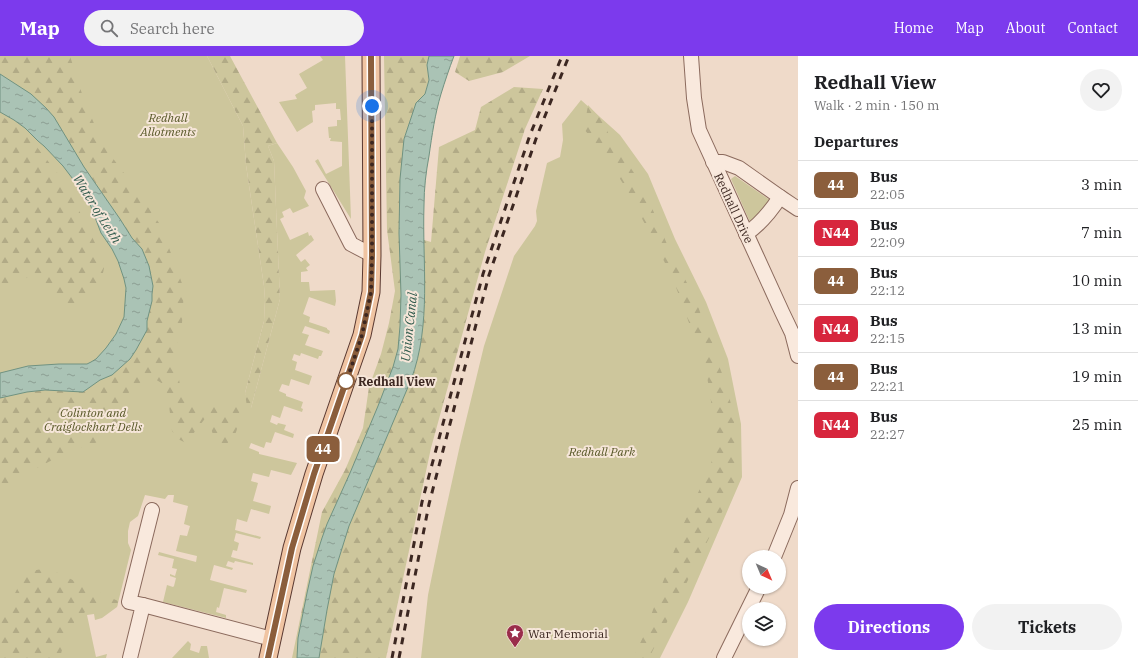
<!DOCTYPE html>
<html lang="en">
<head>
<meta charset="utf-8">
<style>
  body { margin:0; font-family:"IBM Plex Serif",serif; background:#f2f2f2; color:#202124; height:100vh; display:flex; flex-direction:column; font-size:15px; white-space:nowrap }
  * { box-sizing:border-box; margin:0 }
  p { font-size:13px; color:#757577 }
  .icon { flex:none; width:22px; height:22px; fill:none; stroke:currentColor; stroke-width:2; stroke-linecap:round; stroke-linejoin:round }
  .map { position:relative; flex:1; overflow:hidden }
  .side { display:flex; flex-direction:column; background:#fff; width:340px }
  .side>* { flex:none }
  .badge { padding:0 8px; border-radius:6px; font-size:14px; line-height:26px }
  .needle { width:26px; rotate:136deg }
  .controls { position:absolute; left:742px; top:494px; display:grid; gap:8px }
  .controls a { display:grid; place-items:center; width:44px; height:44px; border-radius:50%; background:#fff; box-shadow:0 1px 3px #0004; font-size:20px }
  .you { position:absolute; width:20px; height:20px; margin:-10px; border:3px solid #fff; border-radius:50%; background:#1a73e8; box-shadow:0 0 0 6px #1a73e833 }
  .map>.badge { position:absolute; translate:-50% -50%; box-shadow:0 0 0 2px #fff }
  h2 { padding:0 16px; font-size:15px; line-height:36px }
  .round { display:grid; place-items:center; flex:none; width:42px; height:42px; border-radius:21px; background:#f2f2f2 }
  .summary { display:flex; align-items:center; justify-content:space-between; height:68px; padding:0 16px }
  h1 { font-size:19px; font-weight:700; line-height:30px }
  .button { display:flex; gap:8px; margin-top:auto; padding:8px 16px }
  .button a { flex:1; height:46px; border-radius:24px; background:#7c3aed; color:#fff; font-size:16px; font-weight:700; line-height:46px; text-align:center }
  .button a+a { background:#f2f2f2; color:#202124 }
  ul { padding:0; list-style:none }
  li { display:flex; align-items:center; gap:12px; height:48px; padding:0 16px; border-top:1px solid #e0e0e0 }
  li div { flex:1 }
  li b { display:block; font-size:15px }
  li em { font-style:normal }
  li .badge { min-width:44px; font-weight:700; text-align:center }
  header { display:flex; align-items:center; gap:24px; box-sizing:border-box; height:56px; padding:0 20px; background:#7c3aed; color:#fff }
  header strong { font-size:19px }
  nav { display:flex; gap:22px; margin-inline-start:auto; font-size:14px }
  .search { width:280px; height:36px; background:#f2f2f2; display:flex; align-items:center; gap:10px; box-sizing:border-box; padding:0 14px; border-radius:22px; color:#757577; font-size:15px }
  main { display:flex; flex:1; min-height:0 }
  .map>svg:first-child { display:block }
</style>
</head>
<body>
<header>
<strong>Map</strong>
<div class="search"><svg class="icon" aria-label="search" viewBox="0 0 24 24"><circle cx="10" cy="10" r="6"/><path d="M15 15l6 6"/></svg>Search here</div>
<nav><a>Home</a><a>Map</a><a>About</a><a>Contact</a></nav>
</header>
<main>
<div class="map">
<svg width="798" height="602" viewBox="0 0 798 602">
  <defs>
    <pattern id="forest-firs" width="22" height="20" patternUnits="userSpaceOnUse"><rect width="22" height="20" fill="#cdc69c"/><path d="M5 1l3.5 6h-7zM16 11l3.5 6h-7z" fill="#b1aa86"/></pattern>
    <pattern id="water-ripples" width="26" height="14" patternUnits="userSpaceOnUse"><rect width="26" height="14" fill="#aac3b5"/><path d="M2 4q2-2 4 0t4 0M15 11q2-2 4 0t4 0" fill="none" stroke="#8c9e93"/></pattern>
  </defs>
  <rect width="100%" height="100%" fill="#efdac9"/>
  <!-- green -->
  <g fill="#cdc69c">
    <path d="M 0,0 L 207,0 L 243,70 L 246,109 L 264,230 L 265,244 L 264,265 L 245,337 L 251,352 L 280,243 L 274,105 L 268,90 L 277,87 L 293,111 L 306,135 L 304,142 L 309,150 L 293,157 L 290,152 L 282,156 L 284,161 L 280,163 L 290,184 L 308,176 L 309,180 L 311,179 L 314,184 L 296,199 L 301,206 L 305,203 L 310,209 L 306,212 L 308,215 L 301,216 L 301,226 L 309,226 L 310,235 L 335,234 L 336,245 L 335,250 L 309,241 L 303,258 L 310,261 L 309,266 L 327,272 L 327,273 L 330,275 L 329,278 L 305,270 L 302,277 L 309,279 L 305,289 L 323,295 L 321,300 L 319,300 L 318,303 L 301,297 L 300,300 L 294,298 L 292,304 L 297,306 L 295,314 L 312,320 L 309,329 L 291,323 L 289,330 L 282,328 L 279,335 L 286,338 L 286,340 L 303,346 L 301,352 L 303,353 L 302,356 L 284,350 L 280,362 L 272,359 L 270,366 L 277,369 L 278,367 L 286,369 L 284,374 L 294,378 L 293,382 L 275,376 L 271,387 L 266,386 L 264,392 L 251,387 L 249,392 L 259,396 L 259,398 L 297,407 L 291,419 L 271,414 L 269,421 L 253,417 L 251,425 L 258,427 L 253,445 L 271,450 L 269,458 L 251,453 L 247,466 L 237,463 L 235,474 L 261,481 L 260,483 L 236,477 L 234,485 L 239,487 L 237,495 L 233,494 L 231,501 L 253,507 L 253,509 L 235,505 L 234,507 L 228,505 L 226,510 L 233,512 L 232,514 L 214,509 L 210,524 L 247,534 L 246,537 L 224,532 L 219,552 L 217,551 L 216,556 L 226,559 L 226,562 L 163,546 L 167,529 L 173,531 L 174,530 L 176,522 L 170,520 L 170,518 L 175,520 L 177,513 L 172,512 L 174,503 L 158,499 L 159,496 L 196,506 L 197,500 L 176,495 L 180,479 L 187,480 L 190,470 L 184,468 L 188,450 L 173,446 L 174,439 L 168,439 L 165,443 L 145,439 L 138,460 L 130,466 L 128,475 L 128,487 L 131,494 L 117,551 L 102,562 L 95,564 L 94,558 L 87,559 L 96,601 L 107,598 L 106,602 L 0,602 Z"/>
    <path d="M 320,0 L 345,0 L 351,163 L 315,105 L 318,103 L 326,118 L 342,110 L 342,86 L 330,85 L 331,82 L 329,82 L 328,71 L 337,70 L 337,64 L 341,64 L 340,53 L 336,53 L 336,47 L 315,49 L 315,54 L 312,55 L 313,66 L 297,76 L 279,46 L 297,43 L 295,39 L 307,32 L 299,18 L 323,4 Z"/>
    <path d="M 581,44 L 620,79 L 648,118 L 675,183 L 706,246 L 728,303 L 741,368 L 742,421 L 688,546 L 660,602 L 421,602 L 428,539 L 442,471 L 460,389 L 484,290 L 514,200 L 535,170 L 537,165 L 536,155 L 547,107 L 560,101 L 563,84 L 562,68 Z"/>
    <path d="M 735,120 L 770,144 C 767,152 758,162 750,166 L 731,123 Z"/>
    <path d="M 188,585 L 191,588 L 190,594 L 199,597 L 201,590 L 207,590 L 209,602 L 172,602 Z"/>
  </g>
  <!-- forest -->
  <g fill="url(#forest-firs)">
    <path d="M 0,0 L 70,0 L 83,41 L 103,89 L 138,136 L 161,170 L 184,233 L 182,267 L 175,297 L 181,336 L 201,351 L 223,351 L 240,349 C 238,368 240,386 217,391 L 207,360 L 186,387 L 178,383 L 172,375 L 168,340 L 163,328 L 150,320 L 129,334 C 128,347 131,364 121,375 C 113,385 97,385 85,390 C 57,399 29,417 3,431 L 0,429 L 0,342 L 27,336 L 45,334 L 83,336 L 100,324 L 112,319 L 130,303 L 136,294 L 147,274 L 147,265 L 152,245 L 152,238 L 153,230 L 149,210 L 142,193 L 132,182 L 120,163 L 84,111 L 54,61 L 46,52 L 31,38 L 0,18 Z"/>
    <path d="M 207,0 L 230,0 L 277,87 L 268,90 L 274,105 L 280,243 L 251,352 L 247,351 L 245,337 L 264,265 L 265,244 L 264,230 L 246,109 L 243,70 Z"/>
    <path d="M 384,0 L 429,0 L 427,9 L 429,24 L 425,38 L 416,47 L 400,177 L 431,186 L 439,91 L 475,74 L 481,51 L 514,31 L 543,33 L 525,73 L 485,196 L 431,392 L 386,602 L 292,602 L 322,456 L 345,414 L 363,372 L 369,331 L 381,298 L 389,267 L 395,235 L 387,174 Z"/>
    <path d="M 460,0 L 530,0 L 503,16 L 469,25 L 455,16 Z"/>
    <path d="M 588,49 L 605,67 L 608,77 L 634,117 L 652,152 L 669,193 L 696,244 L 703,265 L 713,288 L 701,295 L 696,286 L 673,223 L 656,189 L 627,134 L 607,102 L 584,73 Z"/>
    <path d="M 0,59 L 25,76 L 66,128 L 95,187 L 104,212 L 99,236 L 71,257 L 32,219 L 0,236 Z"/>
    <path d="M 714,297 L 727,330 L 734,363 L 738,420 L 729,442 L 649,602 L 633,602 L 644,579 L 684,467 L 711,409 L 716,377 L 704,301 Z"/>
    <path d="M 47,512 L 118,545 L 117,551 C 112,548 107,549 102,550 C 74,554 66,578 60,602 L 0,602 L 0,566 L 26,516 Z"/>
  </g>
  <!-- water -->
  <g fill="url(#water-ripples)" stroke="#709281">
    <path d="M 429,0 L 454,0 C 449,13 445,25 441,38 C 435,58 432,79 429,100 C 426,116 424,132 424,149 C 422,207 432,268 411,324 L 349,470 L 334,518 L 327,554 L 319,602 L 297,602 L 298,582 L 307,537 L 313,510 L 322,482 L 327,468 L 350,417 L 378,350 L 393,311 L 398,293 L 400,270 L 401,239 L 399,177 L 400,123 L 404,83 L 416,47 L 425,38 L 429,24 L 427,9 Z"/>
    <path d="M 0,18 L 31,38 L 46,52 L 54,61 L 84,111 L 120,163 L 132,182 L 142,193 L 149,210 L 153,230 L 152,238 L 152,245 L 147,265 L 147,274 L 136,294 L 130,303 L 112,319 L 100,324 L 83,336 L 45,334 L 27,336 L 0,342 L 0,317 L 28,310 L 59,308 L 87,308 L 91,306 L 96,303 L 106,292 L 116,278 L 124,261 L 126,232 L 124,223 L 118,205 L 112,193 L 101,177 L 88,143 L 63,110 L 44,90 L 38,85 L 25,72 L 14,64 L 0,56 Z"/>
  </g>
  <g fill="none" stroke-linecap="round" stroke-linejoin="round">
    <defs>
      <g id="minor">
        <path d="M 691,0 L 694,42 L 699,74 L 782,256 L 792,277 L 798,300"/>
        <path d="M 713,106 L 723,106 L 739,112 L 780,141 L 798,153"/>
        <path d="M 323,133 L 351,188 L 372,199"/>
        <path d="M 746,178 C 759,169 771,155 780,141"/>
        <path d="M 774,501 L 791,459 L 798,432"/>
        <path d="M 143,549 L 272,583"/>
        <path d="M 130,602 L 143,549 L 129,546 L 152,454"/>
        <path d="M 724,602 L 759,531"/>
      </g>
      <path id="major" d="M 268,602 L 292,492 L 314,418 L 362,279 L 371,236 L 372,199 L 371,0"/>
    </defs>
    <!-- minor casing -->
    <use href="#minor" stroke="#8b6a5d" stroke-width="16"/>
    <!-- major casing -->
    <use href="#major" stroke="#5a3931" stroke-width="19"/>
    <!-- minor -->
    <use href="#minor" stroke="#f9e9dd" stroke-width="14"/>
    <!-- major -->
    <use href="#major" stroke="#f0c4a2" stroke-width="17"/>
    <!-- rail -->
    <g stroke="#3c2721" stroke-width="3" stroke-dasharray="7 7" stroke-linecap="butt">
      <path d="M 392,602 L 422,446 L 483,218 L 530,79 L 562,0"/>
      <path d="M 399,602 L 429,448 L 489,219 L 537,80 L 569,0"/>
    </g>
  </g>
  <g fill="none" stroke-linecap="round" stroke-linejoin="round">
    <defs>
      <path id="line" d="M 268,602 L 292,492 L 314,418 L 362,279 L 371,236 L 372,199 L 371,0"/>
    </defs>
    <!-- line casing -->
    <use href="#line" stroke="#fff" stroke-width="9"/>
    <!-- line -->
    <use href="#line" stroke="#8b5e3c" stroke-width="6"/>
    <!-- walk -->
    <path stroke="#3c2721" stroke-width="4" stroke-dasharray="0 7.2" d="M 346,325 L 345,330 L 362,279 L 371,236 L 372,199 L 372,50"/>
  </g>
  <!-- icons -->
  <defs>
    <symbol id="sight-pin" viewBox="-11 -11 22 30"><path d="M0 17L-7.5 6A9.5 9.5 0 1 1 7.5 6Z" fill="#9a2d4b" stroke="#f6e6d9"/><path d="M0-6L1.8-2.2L6-1.7L2.9 1.2L3.7 5.4L0 3.3L-3.7 5.4L-2.9 1.2L-6-1.7L-1.8-2.2Z" fill="#fff"/></symbol>
  </defs>
  <g fill-rule="evenodd">
    <use href="#sight-pin" x="505" y="567" width="20" height="27"/>
  </g>
  <!-- markers -->
  <circle fill="#fff" stroke="#8b5e3c" stroke-width="2" cx="346" cy="325" r="8"/>
  <g text-anchor="middle" dominant-baseline="central" stroke-width="4" stroke-linejoin="round" paint-order="stroke">
    <!-- park labels -->
    <g font-size="12" font-style="italic" fill="#585828" stroke="#f6e6d9">
      <text x="168" y="61">Redhall<tspan x="168" dy="14">Allotments</tspan></text>
      <text x="93" y="356">Colinton and<tspan x="93" dy="14">Craiglockhart Dells</tspan></text>
      <text x="602" y="395">Redhall Park</text>
    </g>
    <!-- street labels -->
    <g font-size="12" fill="#3c2721" stroke="#f6e6d9">
      <text transform="translate(734 152) rotate(65)">Redhall Drive</text>
    </g>
    <!-- stop labels -->
    <g font-size="12" font-weight="bold" fill="#3c2721" stroke="#f6e6d9" text-anchor="start">
      <text x="358" y="325">Redhall View</text>
    </g>
    <!-- poi labels -->
    <g font-size="12" fill="#3c2721" stroke="#f6e6d9" text-anchor="start">
      <text x="528" y="577">War Memorial</text>
    </g>
    <!-- water labels -->
    <g font-size="13" font-style="italic" fill="#305b4d" stroke="#f6e6d9">
      <text transform="translate(97 153) rotate(58)">Water of Leith</text>
      <text transform="translate(409 271) rotate(-84)">Union Canal</text>
    </g>
  </g>
</svg>
<div class="controls">
<a><svg class="needle" viewBox="-14 -14 28 28"><path d="M0-13l5 13h-10z" fill="#e53935"/><path d="M0 13l5-13h-10z" fill="#757577"/></svg></a>
<a><svg class="icon" aria-label="layers" viewBox="0 0 24 24"><path d="M12 4l9 5-9 5-9-5zM3 14l9 5 9-5"/></svg></a>
</div>
<div class="you" style="left:372px;top:50px"></div>
<b class="badge" style="left:323px;top:393px;background:#8b5e3c;color:#fff">44</b>
</div>
<section class="side">
<div class="summary"><div><h1>Redhall View</h1><p>Walk · 2 min · 150 m</p></div><a class="round"><svg class="icon" aria-label="heart" viewBox="0 0 24 24"><path d="M12 20l-8-8c-3-5 5-10 8-4 3-6 11-1 8 4z"/></svg></a></div>
<h2>Departures</h2>
<ul>
<li><span class="badge" style="background:#8b5e3c;color:#fff">44</span><div><b>Bus</b><p>22:05</p></div><em>3 min</em></li>
<li><span class="badge" style="background:#d7263d;color:#fff">N44</span><div><b>Bus</b><p>22:09</p></div><em>7 min</em></li>
<li><span class="badge" style="background:#8b5e3c;color:#fff">44</span><div><b>Bus</b><p>22:12</p></div><em>10 min</em></li>
<li><span class="badge" style="background:#d7263d;color:#fff">N44</span><div><b>Bus</b><p>22:15</p></div><em>13 min</em></li>
<li><span class="badge" style="background:#8b5e3c;color:#fff">44</span><div><b>Bus</b><p>22:21</p></div><em>19 min</em></li>
<li><span class="badge" style="background:#d7263d;color:#fff">N44</span><div><b>Bus</b><p>22:27</p></div><em>25 min</em></li>
</ul>
<div class="button"><a>Directions</a><a>Tickets</a></div>
</section>
</main>
</body>
</html>
